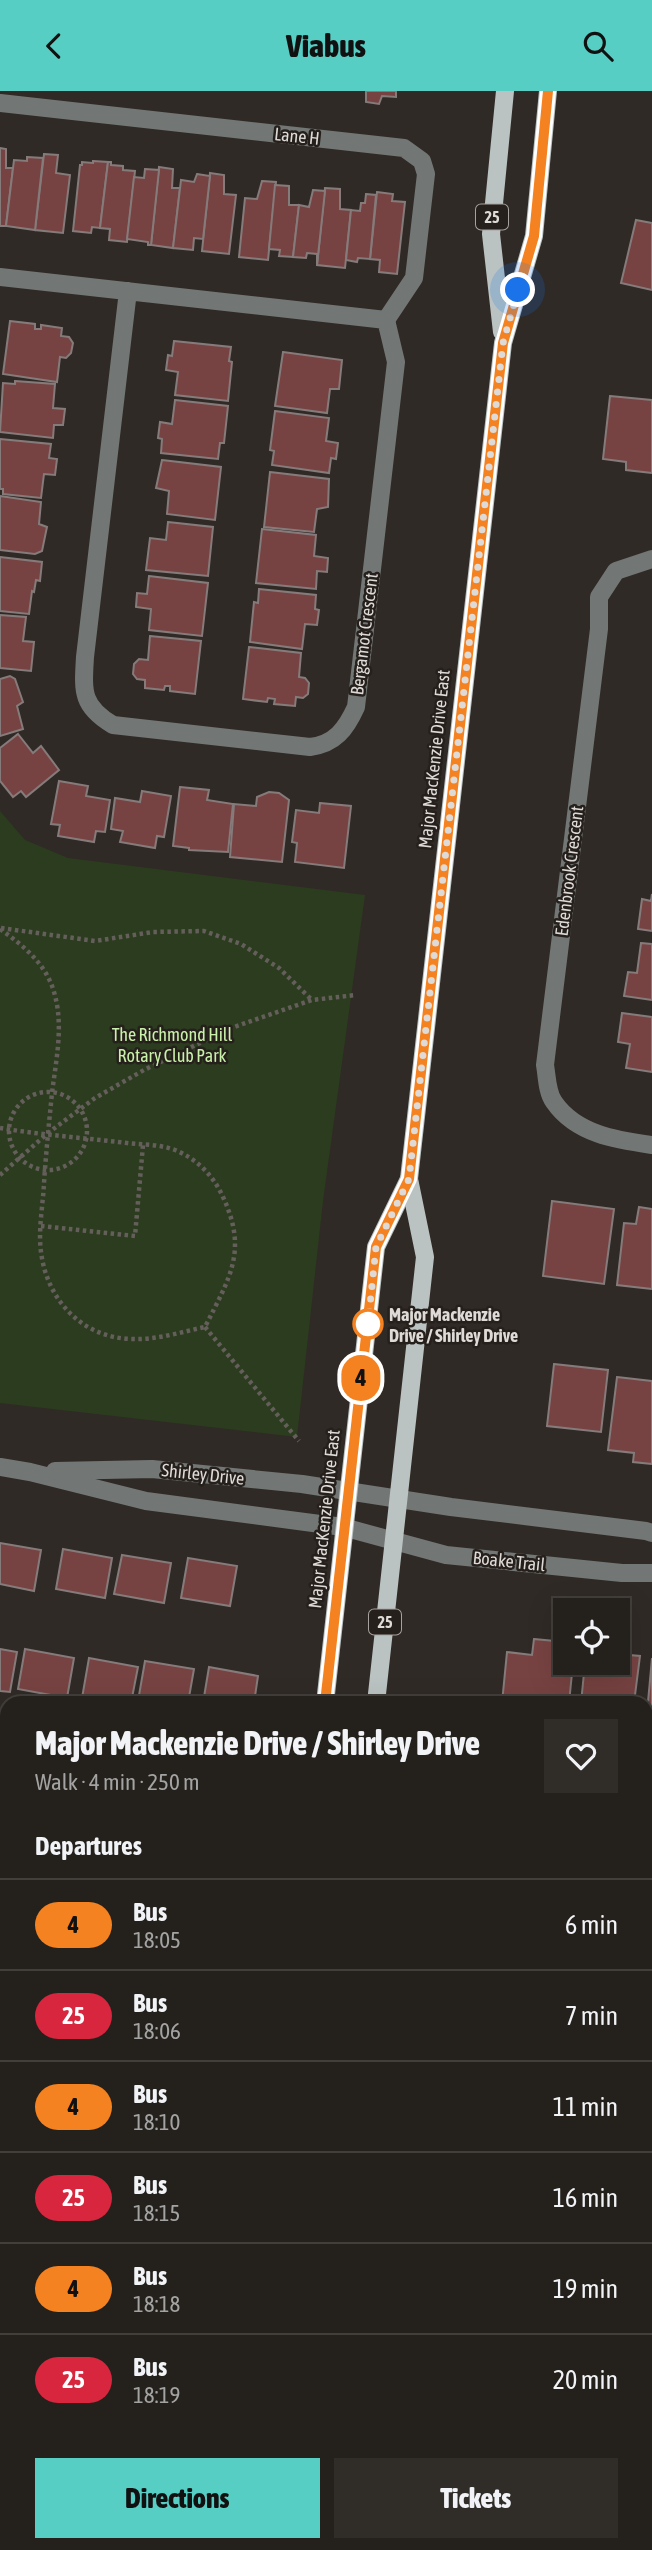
<!DOCTYPE html>
<html lang="en">
<head>
<meta charset="utf-8">
<style>
  body { margin:0; font-family:"Asap Condensed",sans-serif; background:#302d29; color:#f1f3f6; height:100vh; display:flex; flex-direction:column; font-size:26px; white-space:nowrap }
  * { box-sizing:border-box; margin:0 }
  p { font-size:23px; color:#a3a3a3 }
  .icon { flex:none; width:38px; height:38px; fill:none; stroke:currentColor; stroke-width:2; stroke-linecap:round; stroke-linejoin:round }
  .map { position:relative; flex:1; overflow:hidden }
  .panel { position:absolute; left:0px; top:1605px; width:653px; height:856px; display:flex; flex-direction:column; background:#24201c; border-radius:21px 21px 0 0; box-shadow:0 7px 28px #0002,0 0 0 2px #413e3b }
  .panel>* { flex:none }
  .badge { padding:0 14px; border-radius:23px; font-size:24px; line-height:46px }
  .fabs { position:absolute; left:553px; top:1507px; display:grid; gap:14px }
  .fabs a { display:grid; place-items:center; width:77px; height:77px; border-radius:0px; background:#24201c; box-shadow:0 7px 28px #0002,0 0 0 2px #413e3b; font-size:35px }
  .you { position:absolute; width:35px; height:35px; margin:-18px; border:5px solid #fff; border-radius:50%; background:#1a73e8; box-shadow:0 0 0 10px #1a73e833 }
  .map>.badge { position:absolute; translate:-50% -50%; box-shadow:0 0 0 4px #fff }
  h2 { padding:0 35px; font-size:26px; line-height:63px }
  .round { display:grid; place-items:center; flex:none; width:74px; height:74px; border-radius:0px; background:#302d29 }
  .summary { display:flex; align-items:center; justify-content:space-between; height:119px; padding:0 35px }
  h1 { font-size:33px; font-weight:800; line-height:52px }
  .primary-button { display:flex; gap:14px; margin-top:auto; padding:14px 35px }
  .primary-button a { flex:1; height:80px; border-radius:0px; background:#56cec4; color:#111; font-size:28px; font-weight:800; line-height:80px; text-align:center }
  .primary-button a+a { background:#302d29; color:#f1f3f6 }
  ul { padding:0; list-style:none }
  li { display:flex; align-items:center; gap:21px; height:91px; padding:0 35px; border-top:2px solid #413e3b }
  li div { flex:1 }
  li b { display:block; font-size:26px }
  li em { font-style:normal }
  li .badge { min-width:77px; font-weight:700; text-align:center }
  header { display:flex; justify-content:space-between; align-items:center; height:91px; padding:0 35px; background:#56cec4; color:#111; font-size:32px; font-weight:800 }
  .map>svg:first-child { display:block }
</style>
</head>
<body>
<header><svg class="icon" aria-label="back" viewBox="0 0 24 24"><path d="M15 5l-7 7 7 7"/></svg>Viabus<svg class="icon" aria-label="search" viewBox="0 0 24 24"><circle cx="10" cy="10" r="6"/><path d="M15 15l6 6"/></svg></header>
<div class="map">
<svg width="652" height="2459" viewBox="0 0 652 2459">
  <rect width="100%" height="100%" fill="#302a26"/>
  <!-- green -->
  <path fill="#2c3c1f" d="M 0,720 L 25,749 L 68,767 L 365,804 L 323,1110 L 297,1346 L 0,1312 Z"/>
  <!-- building -->
  <g fill="#774342" stroke="#857b7b" stroke-width="2">
    <path d="M 366,0 L 396,0 L 396,6 L 382,5 L 379,13 L 366,11 Z"/>
    <path d="M 0,57 L 6,58 L 6,77 L 13,77 L 6,135 L 0,135 Z"/>
    <path d="M 44,63 L 58,64 L 56,82 L 70,84 L 63,142 L 35,139 Z"/>
    <path d="M 27,66 L 43,67 L 35,139 L 6,135 L 14,69 L 27,70 Z"/>
    <path d="M 93,70 L 108,71 L 100,137 L 92,136 L 91,142 L 73,140 L 80,74 L 82,74 L 82,71 L 93,72 Z"/>
    <path d="M 108,71 L 111,71 L 111,74 L 123,75 L 123,79 L 135,80 L 127,151 L 109,149 L 110,138 L 100,137 Z"/>
    <path d="M 159,76 L 173,78 L 172,97 L 180,97 L 173,157 L 151,154 Z"/>
    <path d="M 145,78 L 159,79 L 151,154 L 148,154 L 148,151 L 127,148 L 134,86 L 144,87 Z"/>
    <path d="M 210,82 L 224,84 L 224,103 L 236,104 L 229,163 L 202,160 Z"/>
    <path d="M 197,83 L 210,85 L 203,148 L 194,147 L 193,159 L 173,157 L 181,89 L 194,91 Z"/>
    <path d="M 262,90 L 276,91 L 268,169 L 239,166 L 245,107 L 257,108 Z"/>
    <path d="M 275,94 L 289,95 L 289,114 L 299,114 L 293,166 L 279,165 L 280,159 L 269,158 Z"/>
    <path d="M 325,97 L 340,98 L 340,118 L 351,119 L 345,177 L 317,174 Z"/>
    <path d="M 313,99 L 325,100 L 317,174 L 317,163 L 307,162 L 306,167 L 293,166 L 299,114 L 309,116 Z"/>
    <path d="M 377,101 L 393,103 L 392,110 L 405,111 L 397,183 L 379,181 L 380,169 L 370,168 Z"/>
    <path d="M 366,103 L 376,104 L 370,168 L 358,167 L 357,171 L 346,169 L 351,119 L 360,120 L 361,112 L 365,112 Z"/>
    <path d="M 636,129 L 652,132 L 652,199 L 621,192 Z"/>
    <path d="M 10,230 L 35,233 L 35,238 L 41,238 L 41,234 L 62,237 L 61,245 L 69,246 L 73,252 L 71,262 L 66,267 L 60,266 L 57,291 L 3,283 Z"/>
    <path d="M 174,250 L 231,256 L 229,270 L 232,271 L 228,310 L 175,304 L 178,281 L 166,279 L 168,264 L 172,265 Z"/>
    <path d="M 283,261 L 342,269 L 339,298 L 330,298 L 327,322 L 275,315 Z"/>
    <path d="M 15,290 L 55,293 L 53,317 L 65,318 L 63,334 L 54,334 L 53,347 L 0,341 L 3,292 L 15,293 Z"/>
    <path d="M 610,305 L 652,309 L 652,382 L 626,379 L 626,371 L 603,368 Z"/>
    <path d="M 175,309 L 228,315 L 224,352 L 220,352 L 218,368 L 161,362 L 162,348 L 158,347 L 160,331 L 172,333 Z"/>
    <path d="M 275,320 L 329,327 L 326,350 L 338,352 L 336,368 L 331,367 L 329,382 L 272,374 L 274,360 L 270,359 Z"/>
    <path d="M 0,348 L 51,353 L 49,367 L 57,368 L 55,384 L 44,383 L 41,407 L 3,403 L 3,398 L 0,398 Z"/>
    <path d="M 162,369 L 221,376 L 215,429 L 167,423 L 169,400 L 156,397 Z"/>
    <path d="M 270,381 L 329,388 L 328,416 L 317,418 L 314,441 L 264,436 Z"/>
    <path d="M 0,405 L 41,411 L 39,433 L 47,436 L 42,460 L 35,463 L 0,459 Z"/>
    <path d="M 168,431 L 213,436 L 208,485 L 146,479 L 150,447 L 166,449 Z"/>
    <path d="M 262,438 L 316,444 L 314,465 L 328,467 L 327,481 L 317,480 L 316,498 L 256,492 Z"/>
    <path d="M 0,466 L 42,471 L 40,490 L 36,489 L 34,501 L 32,500 L 29,523 L 0,520 Z"/>
    <path d="M 149,485 L 208,492 L 202,545 L 149,539 L 151,518 L 136,516 L 137,502 L 147,503 Z"/>
    <path d="M 259,498 L 316,504 L 315,518 L 319,519 L 317,534 L 305,533 L 302,558 L 250,551 L 254,511 L 258,512 Z"/>
    <path d="M 0,524 L 26,526 L 23,550 L 34,551 L 31,580 L 0,577 Z"/>
    <path d="M 150,545 L 201,550 L 195,603 L 170,600 L 170,595 L 165,595 L 164,599 L 145,597 L 145,589 L 137,588 L 133,583 L 134,573 L 139,568 L 148,569 Z"/>
    <path d="M 249,556 L 301,562 L 299,586 L 305,587 L 309,592 L 308,603 L 303,607 L 296,606 L 295,615 L 274,613 L 275,608 L 268,607 L 267,611 L 243,608 Z"/>
    <path d="M 10,585 L 15,588 L 23,611 L 17,615 L 23,638 L 0,645 L 0,588 Z"/>
    <path d="M 18,643 L 33,662 L 41,655 L 59,679 L 26,706 L 21,700 L 13,706 L 0,690 L 0,657 Z"/>
    <path d="M 59,690 L 88,695 L 86,705 L 110,709 L 105,741 L 96,740 L 94,751 L 58,745 L 60,734 L 51,733 Z"/>
    <path d="M 180,696 L 209,699 L 207,709 L 233,713 L 228,761 L 189,759 L 189,757 L 173,755 Z"/>
    <path d="M 142,700 L 171,705 L 164,746 L 157,745 L 155,757 L 120,751 L 123,740 L 111,738 L 115,707 L 140,711 Z"/>
    <path d="M 269,701 L 279,702 L 289,709 L 282,771 L 230,766 L 234,713 L 256,715 L 257,706 Z"/>
    <path d="M 320,712 L 351,715 L 344,777 L 295,771 L 297,752 L 292,751 L 296,719 L 319,722 Z"/>
    <path d="M 652,803 L 652,840 L 638,838 L 642,808 L 651,810 Z"/>
    <path d="M 641,852 L 652,853 L 652,909 L 624,905 L 628,881 L 637,882 Z"/>
    <path d="M 622,922 L 652,926 L 652,981 L 626,977 L 630,953 L 618,951 Z"/>
    <path d="M 552,1110 L 614,1118 L 604,1193 L 543,1185 Z"/>
    <path d="M 639,1116 L 652,1118 L 652,1198 L 617,1194 L 624,1132 L 636,1133 Z"/>
    <path d="M 554,1273 L 608,1279 L 601,1341 L 547,1335 Z"/>
    <path d="M 617,1286 L 652,1290 L 652,1373 L 633,1371 L 634,1362 L 608,1359 Z"/>
    <path d="M 0,1452 L 41,1459 L 34,1500 L 0,1493 Z"/>
    <path d="M 63,1458 L 112,1467 L 105,1507 L 56,1498 Z"/>
    <path d="M 122,1464 L 171,1472 L 164,1512 L 114,1503 Z"/>
    <path d="M 188,1467 L 237,1475 L 230,1515 L 181,1507 Z"/>
    <path d="M 534,1548 L 565,1551 L 565,1572 L 573,1572 L 569,1612 L 502,1612 L 507,1561 L 532,1564 Z"/>
    <path d="M 0,1558 L 17,1561 L 10,1601 L 0,1600 Z"/>
    <path d="M 25,1558 L 74,1567 L 67,1607 L 18,1598 Z"/>
    <path d="M 618,1563 L 640,1565 L 634,1612 L 581,1612 L 585,1572 L 618,1572 Z"/>
    <path d="M 89,1567 L 138,1576 L 131,1612 L 109,1612 L 82,1607 Z"/>
    <path d="M 652,1567 L 652,1634 L 646,1633 Z"/>
    <path d="M 145,1570 L 194,1578 L 188,1612 L 138,1610 Z"/>
    <path d="M 209,1576 L 258,1585 L 254,1612 L 203,1612 Z"/>
    <path d="M 646,1743 L 652,1744 L 652,1818 L 646,1817 Z"/>
    <path d="M 5,1830 L 7,1830 L 7,1872 L 0,1870 Z"/>
    <path d="M 646,1968 L 652,1969 L 652,2046 L 646,2045 Z"/>
    <path d="M 5,2105 L 7,2105 L 7,2147 L 0,2145 Z"/>
    <path d="M 647,2224 L 652,2233 L 652,2290 L 646,2294 Z"/>
    <path d="M 6,2281 L 7,2281 L 7,2322 L 0,2321 Z"/>
    <path d="M 0,2418 L 7,2419 L 7,2454 L 143,2454 L 142,2459 L 0,2459 Z"/>
  </g>
  <g fill="none" stroke-linecap="round" stroke-linejoin="round">
    <!-- path -->
    <g stroke="#645f5b" stroke-width="4.5" stroke-dasharray="3.5 3.5" stroke-linecap="butt">
      <path d="M 1,837 L 95,850 L 153,841 L 204,840 L 241,853 L 279,877 L 312,909"/>
      <path d="M 0,838 C 24,855 46,873 54,901 C 64,934 56,969 52,1002 C 49,1032 46,1062 44,1092 C 43,1114 38,1139 41,1161 C 47,1209 82,1247 132,1248 C 157,1249 181,1241 205,1236 C 230,1186 248,1160 223,1106 C 213,1084 197,1068 175,1059 C 159,1053 143,1054 127,1052 C 85,1047 42,1044 0,1037"/>
      <circle cx="48" cy="1040" r="39"/>
      <path d="M 0,1084 L 48,1042 L 95,1007 L 144,979 L 231,937 L 312,909 L 356,904"/>
      <path d="M 41,1135 L 135,1145 L 143,1054"/>
      <path d="M 205,1236 L 299,1350"/>
    </g>
    <!-- minor -->
    <g stroke="#727776" stroke-width="18">
      <path d="M 0,12 L 404,57 L 422,70 L 426,83 L 414,187 L 386,229"/>
      <path d="M 0,186 L 386,229 L 396,271 L 356,616 C 346,638 335,653 310,656 L 113,634 C 81,615 83,600 85,566 L 128,200"/>
      <path d="M 652,468 L 616,480 L 599,506 L 599,538 L 545,974 C 547,985 547,1002 554,1011 C 576,1043 616,1049 652,1054"/>
      <path d="M 0,1376 L 30,1381 L 146,1410 L 343,1436 L 446,1464 L 622,1482 L 652,1482"/>
      <path d="M 55,1380 L 152,1378 L 302,1393 L 451,1416 L 646,1440 L 652,1442"/>
      <path d="M 0,1670 L 7,1671"/>
      <path d="M 646,1888 L 652,1888"/>
      <path d="M 0,1945 L 7,1945"/>
      <path d="M 0,2221 L 7,2222"/>
      <path d="M 646,2388 L 652,2385"/>
      <path d="M 425,2454 L 436,2459"/>
      <path d="M 519,2459 L 531,2454"/>
    </g>
    <!-- major -->
    <g stroke="#bac3c2" stroke-width="18">
      <path d="M 502,241 L 491,143 L 505,0"/>
      <path d="M 325,1612 L 376,1156 L 409,1088"/>
      <path d="M 376,1612 L 425,1166 L 409,1088 L 503,252 L 534,145 L 548,0"/>
      <path d="M 256,2459 L 256,2454"/>
    </g>
  </g>
  <g fill="none" stroke-linecap="round" stroke-linejoin="round">
    <defs>
      <path id="line" d="M 325,1612 L 376,1156 L 409,1088 L 503,252 L 534,145 L 548,0"/>
    </defs>
    <!-- line casing -->
    <use href="#line" stroke="#fff" stroke-width="16"/>
    <!-- line -->
    <use href="#line" stroke="#f58220" stroke-width="10"/>
    <!-- walk -->
    <path stroke="#dedad7" stroke-width="7" stroke-dasharray="0 12.6" d="M 368,1233 L 376,1156 L 409,1088 L 503,252 L 518,199"/>
  </g>
  <!-- markers -->
  <circle fill="#fff" stroke="#f58220" stroke-width="3.5" cx="368" cy="1233" r="14"/>
  <g text-anchor="middle" dominant-baseline="central" stroke-width="5" stroke-linejoin="round" paint-order="stroke">
    <!-- shield labels -->
    <g fill="#26201c" stroke="#a7a29f" stroke-width="2">
      <rect x="476" y="113.5" width="32" height="25" rx="5"/>
      <rect x="369" y="1518.5" width="32" height="25" rx="5"/>
    </g>
    <g font-size="16" font-weight="bold" fill="#dedad7">
      <text x="492" y="126">25</text>
      <text x="385" y="1531">25</text>
    </g>
    <!-- street labels -->
    <g font-size="18" fill="#dedad7" stroke="#26201c">
      <text transform="translate(297 45) rotate(6)">Lane H</text>
      <text transform="translate(364 543) rotate(-83)">Bergamot Crescent</text>
      <text transform="translate(434 668) rotate(-84)">Major MacKenzie Drive East</text>
      <text transform="translate(569 780) rotate(-83)">Edenbrook Crescent</text>
      <text transform="translate(203 1383) rotate(6)">Shirley Drive</text>
      <text transform="translate(324 1428) rotate(-84)">Major MacKenzie Drive East</text>
      <text transform="translate(509 1470) rotate(6)">Boake Trail</text>
    </g>
    <!-- park labels -->
    <g font-size="18" fill="#c9f1a9" stroke="#26201c">
      <text x="172" y="943">The Richmond Hill<tspan x="172" dy="21">Rotary Club Park</tspan></text>
    </g>
    <!-- stop labels -->
    <g font-size="18" font-weight="bold" fill="#dedad7" stroke="#26201c" text-anchor="start">
      <text x="389" y="1223">Major Mackenzie<tspan x="389" dy="21">Drive / Shirley Drive</tspan></text>
    </g>
  </g>
</svg>
<div class="fabs">
<a><svg class="icon" aria-label="locate" viewBox="0 0 24 24"><circle cx="12" cy="12" r="6"/><path d="M12 2v4M12 18v4M2 12h4M18 12h4"/></svg></a>
</div>
<div class="you" style="left:518px;top:199px"></div>
<b class="badge" style="left:361px;top:1287px;background:#f58220;color:#111">4</b>
<section class="panel">
<div class="summary"><div><h1>Major Mackenzie Drive / Shirley Drive</h1><p>Walk · 4 min · 250 m</p></div><a class="round"><svg class="icon" aria-label="heart" viewBox="0 0 24 24"><path d="M12 20l-8-8c-3-5 5-10 8-4 3-6 11-1 8 4z"/></svg></a></div>
<h2>Departures</h2>
<ul>
<li><span class="badge" style="background:#f58220;color:#111">4</span><div><b>Bus</b><p>18:05</p></div><em>6 min</em></li>
<li><span class="badge" style="background:#d7263d;color:#fff">25</span><div><b>Bus</b><p>18:06</p></div><em>7 min</em></li>
<li><span class="badge" style="background:#f58220;color:#111">4</span><div><b>Bus</b><p>18:10</p></div><em>11 min</em></li>
<li><span class="badge" style="background:#d7263d;color:#fff">25</span><div><b>Bus</b><p>18:15</p></div><em>16 min</em></li>
<li><span class="badge" style="background:#f58220;color:#111">4</span><div><b>Bus</b><p>18:18</p></div><em>19 min</em></li>
<li><span class="badge" style="background:#d7263d;color:#fff">25</span><div><b>Bus</b><p>18:19</p></div><em>20 min</em></li>
</ul>
<div class="primary-button"><a>Directions</a><a>Tickets</a></div>
</section>
</div>
</body>
</html>
